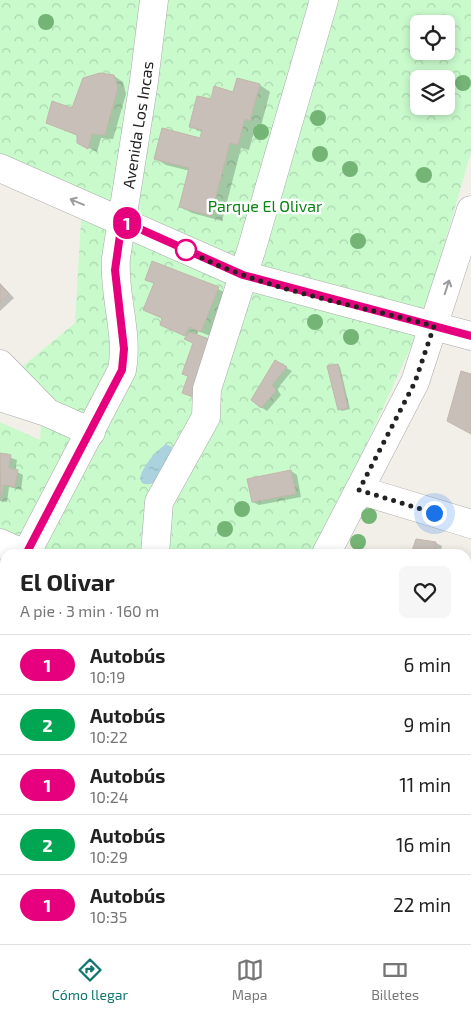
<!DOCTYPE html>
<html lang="es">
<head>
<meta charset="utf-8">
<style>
  body { margin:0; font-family:"Exo 2",sans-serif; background:#f6f6f6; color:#222; height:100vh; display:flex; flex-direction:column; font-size:19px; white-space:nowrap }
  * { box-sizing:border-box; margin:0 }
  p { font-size:16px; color:#767676 }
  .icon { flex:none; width:28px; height:28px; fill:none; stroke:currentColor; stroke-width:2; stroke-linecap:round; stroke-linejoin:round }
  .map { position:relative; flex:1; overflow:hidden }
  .panel { position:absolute; left:0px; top:549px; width:471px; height:396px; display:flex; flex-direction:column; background:#fff; border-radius:15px 15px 0 0; box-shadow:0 2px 8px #0003 }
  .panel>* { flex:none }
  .badge { padding:0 10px; border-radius:16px; font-size:18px; line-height:32px }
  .tools { position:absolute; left:410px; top:15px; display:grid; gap:10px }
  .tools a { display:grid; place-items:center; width:45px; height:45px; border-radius:8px; background:#fff; box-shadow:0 2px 8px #0003; font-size:25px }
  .you { position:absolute; width:25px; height:25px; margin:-12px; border:4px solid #fff; border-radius:50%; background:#1a73e8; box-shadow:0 0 0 8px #1a73e833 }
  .map>.badge { position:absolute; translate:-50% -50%; box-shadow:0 0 0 2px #fff }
  .round { display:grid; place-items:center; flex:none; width:52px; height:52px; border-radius:8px; background:#f6f6f6 }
  .summary { display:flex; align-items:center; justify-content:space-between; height:85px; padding:0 20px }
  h1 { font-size:24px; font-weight:700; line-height:38px }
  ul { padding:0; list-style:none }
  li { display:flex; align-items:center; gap:15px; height:60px; padding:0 20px; border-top:1px solid #e0e0e0 }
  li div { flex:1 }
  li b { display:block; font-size:19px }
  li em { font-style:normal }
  li .badge { min-width:55px; font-weight:700; text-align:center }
  .menu { display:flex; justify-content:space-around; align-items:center; height:70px; border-top:1px solid #e0e0e0; background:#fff; font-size:14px; color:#767676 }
  .menu a { display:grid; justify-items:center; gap:2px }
  .menu .current { color:#0f766e }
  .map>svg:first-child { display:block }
</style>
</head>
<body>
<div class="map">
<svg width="471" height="944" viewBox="0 0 471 944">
  <defs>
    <pattern id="park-crowns" width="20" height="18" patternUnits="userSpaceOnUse" patternTransform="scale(1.25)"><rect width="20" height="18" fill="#c8facc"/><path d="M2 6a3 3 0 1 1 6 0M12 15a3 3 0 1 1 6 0" fill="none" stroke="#acd6af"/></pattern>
    <pattern id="water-ripples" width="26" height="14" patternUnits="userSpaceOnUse" patternTransform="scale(1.25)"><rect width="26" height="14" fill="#aad3df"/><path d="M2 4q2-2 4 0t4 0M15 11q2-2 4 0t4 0" fill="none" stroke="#92b5bf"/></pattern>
  </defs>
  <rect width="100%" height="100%" fill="#f2efe9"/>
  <!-- park -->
  <g fill="url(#park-crowns)" fill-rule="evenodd">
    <path d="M 0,0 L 471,0 L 471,152 L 421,325 L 316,554 L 5,554 L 5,883 L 0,880 L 0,422 L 40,440 L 42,415 L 17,371 L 75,323 L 82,203 L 0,164 ZM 419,24 L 446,24 L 446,51 L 419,51 ZM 419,79 L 446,79 L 446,106 L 419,106 Z"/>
    <path d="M 17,940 L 67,940 L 65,944 L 16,944 Z"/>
    <path d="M 140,940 L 259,940 L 257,944 L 149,944 Z"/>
  </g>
  <!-- water -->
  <path fill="url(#water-ripples)" d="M 166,444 L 172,447 C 170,460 159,491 142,483 L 140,479 C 142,466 156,451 166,444 Z"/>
  <!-- shadow -->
  <g fill="#0003">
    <path d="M 114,76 L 123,82 L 126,94 L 113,139 L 101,138 L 97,152 L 87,147 L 78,136 L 48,122 L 73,109 Z"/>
    <path d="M 260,85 L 270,92 L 261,126 L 256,125 L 249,150 L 241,148 L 222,221 L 192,213 L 181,207 L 190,171 L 166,165 L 155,158 L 201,139 L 203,133 L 190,126 L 212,101 Z"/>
    <path d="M 153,262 L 227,293 L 210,336 L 198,331 L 196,336 L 202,401 L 183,393 L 189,377 L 183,374 L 195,343 L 187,337 L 161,325 L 163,319 L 144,310 L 155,284 L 146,279 Z"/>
    <path d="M 0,283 L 14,298 L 0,311 Z"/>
    <path d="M 275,362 L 292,371 L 277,389 L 281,395 L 267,411 L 261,407 Z"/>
    <path d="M 337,365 L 340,367 L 350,409 L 342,411 L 339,409 Z"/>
    <path d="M 0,454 L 17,460 L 15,471 L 23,475 L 21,490 L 9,487 L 7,502 L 0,501 Z"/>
    <path d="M 291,471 L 297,475 L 301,497 L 259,505 L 253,502 Z"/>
    <path d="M 436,543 L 442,546 L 440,554 L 412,554 Z"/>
    <path d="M 0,906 L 5,940 L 21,940 L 19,944 L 0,944 Z"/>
  </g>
  <!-- building -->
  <g fill="#c7bfb8" stroke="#c4b6ab">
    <path d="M 100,73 L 114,75 L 118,88 L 105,135 L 92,134 L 88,149 L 77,143 L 77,135 L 46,123 L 52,101 L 72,108 L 83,78 Z"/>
    <path d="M 237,78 L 260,84 L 250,121 L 245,119 L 238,145 L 230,143 L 211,216 L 179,207 L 189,168 L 154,159 L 162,128 L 200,138 L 202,130 L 189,127 L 197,96 L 211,99 L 214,86 L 233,92 Z"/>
    <path d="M 152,261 L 219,287 L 201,332 L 189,327 L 185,336 L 160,325 L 162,318 L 143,310 L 154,283 L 145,280 Z"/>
    <path d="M 0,284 L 9,294 L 0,303 Z"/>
    <path d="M 190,332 L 217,342 L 196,398 L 182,393 L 188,376 L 182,374 L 193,343 L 184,339 Z"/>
    <path d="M 275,360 L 287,367 L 272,385 L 276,391 L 261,408 L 251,400 Z"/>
    <path d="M 338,364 L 348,408 L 338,410 L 327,366 Z"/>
    <path d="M 461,371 L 471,374 L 471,434 L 447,421 Z"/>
    <path d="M 0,453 L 11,455 L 9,468 L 18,470 L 15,487 L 4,485 L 1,500 Z"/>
    <path d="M 291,470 L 296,494 L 252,502 L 247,479 Z"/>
    <path d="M 416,539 L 436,542 L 434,554 L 411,554 Z"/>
    <path d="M 0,721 L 5,723 L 5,752 L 0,749 Z"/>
    <path d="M 471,768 L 471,796 L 466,795 Z"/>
    <path d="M 1,785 L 5,787 L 5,815 L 0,813 Z"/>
    <path d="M 471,889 L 471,910 L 466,906 L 466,895 Z"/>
    <path d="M 0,905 L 5,907 L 7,944 L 0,944 Z"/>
    <path d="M 466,916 L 471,920 L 471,944 L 447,944 L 444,940 L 466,940 Z"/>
  </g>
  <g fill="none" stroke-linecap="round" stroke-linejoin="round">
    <defs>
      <g id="minor">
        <path d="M 0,168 L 243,275 L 471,336"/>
        <path d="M 0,364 L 44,409"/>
        <path d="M 0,397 L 46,412 L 91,432"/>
        <path d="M 359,490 L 471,524"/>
        <path d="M 0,543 L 24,554"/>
        <path id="s1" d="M 26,554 L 122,370 C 129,333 113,295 116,258 L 144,81 L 154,0"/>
        <path d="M 155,554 L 159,502 L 206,417 L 207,389 L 251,251 L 324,0"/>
        <path d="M 326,554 L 415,382 L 471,210"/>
        <path d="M 0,599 L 5,591"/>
        <path d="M 0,685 L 5,687"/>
        <path d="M 466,709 L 471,711"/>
        <path d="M 231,940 L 233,944"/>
        <path d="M 253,940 L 255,944"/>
      </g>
    </defs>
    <!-- minor casing -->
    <use href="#minor" stroke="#a9a9a9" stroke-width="29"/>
    <!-- minor -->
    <use href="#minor" stroke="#fff" stroke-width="28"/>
  </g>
  <!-- trees -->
  <g fill="#74b475">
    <circle cx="46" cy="22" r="8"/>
    <circle cx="463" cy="83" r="8"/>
    <circle cx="318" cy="118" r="8"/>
    <circle cx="261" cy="132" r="8"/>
    <circle cx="320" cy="154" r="8"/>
    <circle cx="350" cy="169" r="8"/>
    <circle cx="424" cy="175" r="8"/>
    <circle cx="358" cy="241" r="8"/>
    <circle cx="315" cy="322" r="8"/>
    <circle cx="351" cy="337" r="8"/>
    <circle cx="242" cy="509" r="8"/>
    <circle cx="369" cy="516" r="8"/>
    <circle cx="225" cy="529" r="8"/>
    <circle cx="358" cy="542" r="8"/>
  </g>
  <!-- one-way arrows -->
  <defs><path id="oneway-shaft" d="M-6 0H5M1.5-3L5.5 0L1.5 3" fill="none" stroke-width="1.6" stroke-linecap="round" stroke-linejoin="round" transform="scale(1.25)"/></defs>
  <g stroke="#9c9c9c">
    <use href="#oneway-shaft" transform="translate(77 202) rotate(-157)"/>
    <use href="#oneway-shaft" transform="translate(447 287) rotate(-72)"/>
  </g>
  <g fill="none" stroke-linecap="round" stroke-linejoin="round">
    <defs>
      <path id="line" d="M 26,554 L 122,370 L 124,349 L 115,270 L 122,221 L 243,275 L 471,336"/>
    </defs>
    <!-- line casing -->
    <use href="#line" stroke="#fff" stroke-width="11"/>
    <!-- line -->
    <use href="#line" stroke="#e6007e" stroke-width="8"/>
    <!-- walk -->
    <path stroke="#222" stroke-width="5" stroke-dasharray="0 9" d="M 186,250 C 261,290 353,304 434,326 L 415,382 L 359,490 L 434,513"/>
  </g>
  <!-- markers -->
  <circle fill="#fff" stroke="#e6007e" stroke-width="2.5" cx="186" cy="250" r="10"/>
  <g text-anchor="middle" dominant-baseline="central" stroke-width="5" stroke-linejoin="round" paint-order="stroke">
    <!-- street labels -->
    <g font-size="16" fill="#222" stroke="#fff">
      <text stroke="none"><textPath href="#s1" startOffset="455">Avenida Los Incas</textPath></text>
    </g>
    <!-- park labels -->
    <g font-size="16" fill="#0c8416" stroke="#fff">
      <text x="265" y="205">Parque El Olivar</text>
    </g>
  </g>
</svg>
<div class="tools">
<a><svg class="icon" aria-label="locate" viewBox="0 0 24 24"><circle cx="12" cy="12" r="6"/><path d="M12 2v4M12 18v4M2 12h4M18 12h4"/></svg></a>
<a><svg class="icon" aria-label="layers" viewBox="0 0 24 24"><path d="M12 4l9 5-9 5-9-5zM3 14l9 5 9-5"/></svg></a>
</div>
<div class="you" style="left:434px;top:513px"></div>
<b class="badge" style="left:127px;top:223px;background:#e6007e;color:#fff">1</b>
<section class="panel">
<div class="summary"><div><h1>El Olivar</h1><p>A pie · 3 min · 160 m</p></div><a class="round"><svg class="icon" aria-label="heart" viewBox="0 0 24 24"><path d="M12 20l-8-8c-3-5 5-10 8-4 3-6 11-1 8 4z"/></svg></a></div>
<ul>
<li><span class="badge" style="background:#e6007e;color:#fff">1</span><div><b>Autobús</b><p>10:19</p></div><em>6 min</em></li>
<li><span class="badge" style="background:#00a651;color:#fff">2</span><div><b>Autobús</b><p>10:22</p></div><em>9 min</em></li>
<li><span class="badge" style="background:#e6007e;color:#fff">1</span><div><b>Autobús</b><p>10:24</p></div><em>11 min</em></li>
<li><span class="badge" style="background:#00a651;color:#fff">2</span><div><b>Autobús</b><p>10:29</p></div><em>16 min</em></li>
<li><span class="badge" style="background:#e6007e;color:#fff">1</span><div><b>Autobús</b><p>10:35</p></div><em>22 min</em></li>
</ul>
</section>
</div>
<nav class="menu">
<a class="current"><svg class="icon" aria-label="directions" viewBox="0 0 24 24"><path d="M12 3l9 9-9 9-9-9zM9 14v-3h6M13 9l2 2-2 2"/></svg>Cómo llegar</a>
<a><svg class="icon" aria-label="map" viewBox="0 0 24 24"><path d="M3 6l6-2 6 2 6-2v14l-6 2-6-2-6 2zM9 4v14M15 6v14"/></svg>Mapa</a>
<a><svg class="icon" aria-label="tickets" viewBox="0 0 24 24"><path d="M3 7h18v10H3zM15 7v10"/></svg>Billetes</a>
</nav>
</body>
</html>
